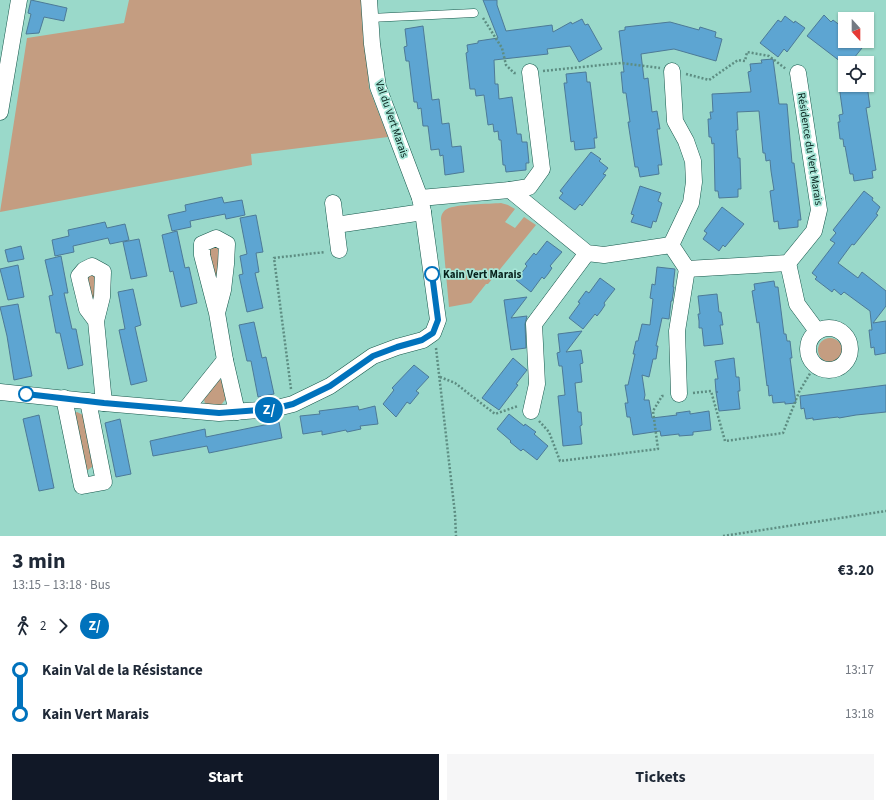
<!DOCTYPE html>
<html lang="en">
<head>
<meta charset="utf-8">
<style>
  body { margin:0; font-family:"Source Sans 3",sans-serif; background:#f6f6f7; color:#1f2937; height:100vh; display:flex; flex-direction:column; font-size:15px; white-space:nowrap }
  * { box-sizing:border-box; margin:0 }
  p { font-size:13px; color:#747a83 }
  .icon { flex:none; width:22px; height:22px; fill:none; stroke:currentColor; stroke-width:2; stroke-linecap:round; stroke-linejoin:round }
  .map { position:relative; height:536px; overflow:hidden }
  .details { display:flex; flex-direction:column; background:#fff; flex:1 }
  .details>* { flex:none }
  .badge { padding:0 8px; border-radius:13px; font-size:14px; line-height:26px }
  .needle { width:26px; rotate:159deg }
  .buttons { position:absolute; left:838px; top:12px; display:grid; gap:8px }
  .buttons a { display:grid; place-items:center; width:36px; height:36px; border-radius:0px; background:#fff; box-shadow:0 1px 3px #0004; font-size:20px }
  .map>.badge { position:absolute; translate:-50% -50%; box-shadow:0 0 0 2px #fff }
  .legs { display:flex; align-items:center; gap:6px; height:44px; padding:0 12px; font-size:13px }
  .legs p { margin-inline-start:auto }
  .head { display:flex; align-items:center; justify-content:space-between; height:68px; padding:0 12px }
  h1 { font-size:22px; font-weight:700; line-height:30px }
  .primary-button { display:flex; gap:8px; margin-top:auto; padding:8px 12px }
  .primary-button a { flex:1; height:46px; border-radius:0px; background:#111827; color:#fff; font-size:16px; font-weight:700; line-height:46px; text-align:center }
  .primary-button a+a { background:#f6f6f7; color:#1f2937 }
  ul { padding:0 12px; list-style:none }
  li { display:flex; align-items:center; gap:14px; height:44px; font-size:15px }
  li i { display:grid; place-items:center; width:6px; height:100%; margin:0 5px; background:currentColor }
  li i::after { content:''; width:10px; height:10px; margin:-5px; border:3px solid; border-radius:50%; background:#fff }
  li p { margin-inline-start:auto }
  li:first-child i { background:linear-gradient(#0000 50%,currentColor 0) }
  li:last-child i { background:linear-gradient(currentColor 50%,#0000 0) }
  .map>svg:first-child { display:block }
</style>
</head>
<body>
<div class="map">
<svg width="886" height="536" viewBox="0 0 886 536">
  <rect width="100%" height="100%" fill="#9ad9ca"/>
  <!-- green -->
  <g fill="#c49d81">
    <path d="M 129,0 L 363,0 L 369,88 L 388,137 L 251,154 L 252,165 L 0,212 L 27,38 L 124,23 Z"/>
    <path d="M 501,203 L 508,205 L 515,209 L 505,222 L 515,228 L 524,217 L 536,225 L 488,284 L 486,284 L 471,303 L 449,307 L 441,219 C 441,215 443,211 447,209 C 456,204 489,204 501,203 Z"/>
    <path d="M 213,246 L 220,248 L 218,286 L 208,249 Z"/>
    <path d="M 97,274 L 94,309 L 87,276 Z"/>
    <circle cx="830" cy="350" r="12"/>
    <path d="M 219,380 L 222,380 L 228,396 L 221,405 L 214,408 L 205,404 L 204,399 Z"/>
    <path d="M 77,412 L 83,415 L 93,466 L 88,470 L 86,470 L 75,413 Z"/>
  </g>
  <!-- building -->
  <g fill="#5da5d2" stroke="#4d7a97">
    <path d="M 31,0 L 67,8 L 64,21 L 44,17 L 39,33 L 26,34 L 31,14 L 28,13 Z"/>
    <path d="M 483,0 L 497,0 L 497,5 L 506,31 L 552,25 L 553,32 L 571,22 L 572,24 L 582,19 L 585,25 L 588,24 L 602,49 L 579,62 L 570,46 L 547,49 L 548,54 L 494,60 L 495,84 L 498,84 L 499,99 L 512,97 L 517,134 L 521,134 L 522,142 L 527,142 L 529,163 L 526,163 L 526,170 L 506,172 L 505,165 L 503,165 L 501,140 L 499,140 L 498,131 L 494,132 L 493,124 L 488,125 L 484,95 L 476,96 L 475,89 L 470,89 L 466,53 L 468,52 L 467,45 L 478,43 L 478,41 L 498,38 Z"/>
    <path d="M 824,15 L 831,22 L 833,20 L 845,29 L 845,41 L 861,41 L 862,48 L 850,63 L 845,63 L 845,65 L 807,36 Z"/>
    <path d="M 785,16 L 794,23 L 795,21 L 805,28 L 787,52 L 784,49 L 778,57 L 760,43 L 778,20 L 781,22 Z"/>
    <path d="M 670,22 L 699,30 L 700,27 L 716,32 L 715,37 L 722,39 L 716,61 L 674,49 L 641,54 L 644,79 L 648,78 L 652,112 L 657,111 L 660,129 L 657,129 L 662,165 L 658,165 L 659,174 L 640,177 L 638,167 L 635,167 L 628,122 L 630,122 L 626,93 L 623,93 L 621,72 L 624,72 L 619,31 L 625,30 L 625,27 Z"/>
    <path d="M 423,26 L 432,100 L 439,99 L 442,124 L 449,123 L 452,147 L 461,146 L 464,172 L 445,175 L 443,155 L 440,156 L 439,149 L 431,150 L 428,126 L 423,126 L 421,108 L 418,109 L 417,102 L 414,102 L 409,61 L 406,61 L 404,47 L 407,46 L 405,29 Z"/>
    <path d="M 773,59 L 779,104 L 787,104 L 792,163 L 794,163 L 801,220 L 798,220 L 798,227 L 779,229 L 778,221 L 774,222 L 770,191 L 774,190 L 771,171 L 770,160 L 766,161 L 765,153 L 763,153 L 759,111 L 737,112 L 738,130 L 736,130 L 738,158 L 740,158 L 741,189 L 738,189 L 738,197 L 719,198 L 718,191 L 715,191 L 714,143 L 712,144 L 711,137 L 709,137 L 708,119 L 711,119 L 710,112 L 713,112 L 712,94 L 751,92 L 748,72 L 751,71 L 750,64 L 762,63 L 761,60 Z"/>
    <path d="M 586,72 L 587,82 L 590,82 L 597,138 L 594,138 L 595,148 L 575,150 L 574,141 L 571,142 L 564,83 L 567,83 L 566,74 Z"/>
    <path d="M 846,85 L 867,85 L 870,107 L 866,108 L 876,170 L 872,171 L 873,178 L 854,181 L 853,174 L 850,174 L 845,146 L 844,147 L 843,139 L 840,139 L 838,122 L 840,122 L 839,115 L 843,114 L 839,86 Z"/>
    <path d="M 591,152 L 601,159 L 599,161 L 608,168 L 603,174 L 606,175 L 582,206 L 580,204 L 575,210 L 559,198 L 563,193 L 560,191 Z"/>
    <path d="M 640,186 L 661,193 L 658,201 L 662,203 L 656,222 L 653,221 L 651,228 L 631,222 L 634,215 L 631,214 Z"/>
    <path d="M 864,191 L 873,198 L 872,200 L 880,207 L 876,214 L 878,215 L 854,245 L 852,244 L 838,263 L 858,278 L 862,272 L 886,291 L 886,306 L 873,323 L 886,321 L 886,353 L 875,355 L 874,347 L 871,348 L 869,330 L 872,330 L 870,311 L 844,292 L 841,295 L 834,289 L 832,292 L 815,279 L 817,277 L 812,273 L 835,243 L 830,240 L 836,233 L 833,230 Z"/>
    <path d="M 222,197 L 224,203 L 242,200 L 245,215 L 226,219 L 225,214 L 190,221 L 191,227 L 172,231 L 168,215 L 186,211 L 185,205 Z"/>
    <path d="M 722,207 L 744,224 L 725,247 L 723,245 L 719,251 L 703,239 L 707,233 L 704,231 Z"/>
    <path d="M 256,215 L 263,252 L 256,253 L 259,272 L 255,273 L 263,308 L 247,312 L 239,275 L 243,274 L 240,256 L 247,254 L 240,218 Z"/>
    <path d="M 105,222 L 107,228 L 125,224 L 129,240 L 110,244 L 108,238 L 73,246 L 74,252 L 55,256 L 52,240 L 69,236 L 68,230 Z"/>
    <path d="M 177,231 L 185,268 L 189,267 L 197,303 L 181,307 L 173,271 L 170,272 L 162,235 Z"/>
    <path d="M 139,239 L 147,276 L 131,279 L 123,242 Z"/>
    <path d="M 547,241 L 562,252 L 550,266 L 552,268 L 548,274 L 544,279 L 542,277 L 531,292 L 516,280 L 527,266 L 525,264 L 534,253 L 536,255 Z"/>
    <path d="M 21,246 L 24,259 L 8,262 L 5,250 Z"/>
    <path d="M 61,256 L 68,293 L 64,293 L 72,329 L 76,329 L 83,365 L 68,369 L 60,333 L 56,333 L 49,296 L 53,295 L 45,260 Z"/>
    <path d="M 18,265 L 24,297 L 8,300 L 0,269 Z"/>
    <path d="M 657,267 L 675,269 L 673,287 L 674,287 L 672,301 L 671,301 L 669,319 L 662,318 L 656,346 L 658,346 L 656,359 L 653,359 L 649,377 L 642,375 L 645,395 L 644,400 L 649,400 L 652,418 L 677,415 L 676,413 L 690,411 L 690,414 L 709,411 L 711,430 L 693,432 L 693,435 L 679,436 L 679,434 L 661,436 L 660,431 L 633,435 L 630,417 L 627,417 L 625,403 L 628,403 L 625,385 L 628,385 L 635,354 L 633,354 L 636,341 L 638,341 L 642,324 L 650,325 L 653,299 L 650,298 L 652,284 L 655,285 Z"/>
    <path d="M 600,278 L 615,289 L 604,303 L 605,305 L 601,311 L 597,316 L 595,314 L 583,329 L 569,318 L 580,303 L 578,302 L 586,291 L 589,293 Z"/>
    <path d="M 774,281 L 775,287 L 778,287 L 784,334 L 786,334 L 787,341 L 790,341 L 792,358 L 790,358 L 796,403 L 785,404 L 785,402 L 773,403 L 772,395 L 769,396 L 768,385 L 767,386 L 759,322 L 757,323 L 752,291 L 755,290 L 754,284 Z"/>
    <path d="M 133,289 L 141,325 L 135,327 L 147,381 L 131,385 L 119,330 L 125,329 L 118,292 Z"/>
    <path d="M 717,294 L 719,312 L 721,312 L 722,319 L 723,325 L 720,325 L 723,344 L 704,346 L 702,328 L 699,328 L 699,321 L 698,314 L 700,314 L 698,296 Z"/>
    <path d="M 527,297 L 511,318 L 527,316 L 525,324 L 526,348 L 511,350 L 504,300 Z"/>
    <path d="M 18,304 L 32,376 L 14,380 L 7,336 L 0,307 Z"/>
    <path d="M 254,322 L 262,358 L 266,357 L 274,394 L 258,397 L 251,361 L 247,361 L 239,325 Z"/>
    <path d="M 582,331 L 566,352 L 581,350 L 583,363 L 580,364 L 582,382 L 575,383 L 578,412 L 581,412 L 582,425 L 580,426 L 582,444 L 563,446 L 558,396 L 565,395 L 562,366 L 559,366 L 558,360 L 557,353 L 560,352 L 558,334 Z"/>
    <path d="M 513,358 L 527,370 L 516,384 L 518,385 L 499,410 L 482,398 Z"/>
    <path d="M 734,358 L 736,377 L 739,377 L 740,391 L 738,391 L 740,409 L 719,411 L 716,392 L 718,392 L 716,392 L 715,379 L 718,379 L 715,361 Z"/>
    <path d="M 414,365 L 429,377 L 416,391 L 419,393 L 410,404 L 407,402 L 396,417 L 383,404 L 394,390 L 392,388 Z"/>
    <path d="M 886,385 L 886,412 L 856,415 L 839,418 L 838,417 L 813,420 L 813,418 L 806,419 L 804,408 L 801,409 L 800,396 Z"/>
    <path d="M 358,406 L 359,410 L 375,406 L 378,424 L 360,426 L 361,429 L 347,432 L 346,430 L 322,435 L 322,431 L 303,434 L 300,416 L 320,414 L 319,411 Z"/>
    <path d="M 509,414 L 524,426 L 525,424 L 536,432 L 534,434 L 548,446 L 537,460 L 523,449 L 521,451 L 510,442 L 511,441 L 497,429 Z"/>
    <path d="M 39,415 L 54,488 L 39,491 L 23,419 Z"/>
    <path d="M 120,419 L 131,474 L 116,477 L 105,423 Z"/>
    <path d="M 279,422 L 282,438 L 209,453 L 207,446 L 153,456 L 150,441 L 205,429 L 206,437 Z"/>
  </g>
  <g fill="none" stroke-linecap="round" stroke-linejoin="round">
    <defs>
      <path id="service" d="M 370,18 L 474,13"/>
      <g id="minor">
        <path d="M 0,112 L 19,0"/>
        <path d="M 510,190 L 529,187 L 542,169 L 530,72"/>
        <path d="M 420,198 L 510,190 L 587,253 L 604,255 L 671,245 L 687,269 L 788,263 L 814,231 L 819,210 L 798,73"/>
        <path d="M 333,203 L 339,250"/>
        <path d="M 336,225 L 423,212"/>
        <path d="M 671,245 L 691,203 L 694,182 L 693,161 L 686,141 L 675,121 L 672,71"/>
        <path d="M 788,263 L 797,304 L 817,331"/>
        <path d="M 217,313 L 202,255 L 202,244 L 216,238 L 227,244 L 226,264 L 223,290 L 217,313 L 225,360 L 237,412"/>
        <path d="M 96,321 L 87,309 L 79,276 L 84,270 L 92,266 L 103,272 L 102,297 L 96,321 L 104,403"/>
        <circle cx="829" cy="349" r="21"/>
        <path d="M 0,392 L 104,403 L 219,413 L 273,409 L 293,404 L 330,386 L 373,356 L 397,347 L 423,340 L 433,333 L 438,320 L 423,212 L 420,198 L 378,87 L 372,44 L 369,0"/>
        <path d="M 679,394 L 677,331 L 687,269"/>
        <path d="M 64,398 L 82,486 L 104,482 L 88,401"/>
        <path d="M 185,410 L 225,360"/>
        <path d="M 531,411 L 537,384 L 534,324 L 587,253"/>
      </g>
    </defs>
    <!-- service casing -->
    <use href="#service" stroke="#15574b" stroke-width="9"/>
    <!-- minor casing -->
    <use href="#minor" stroke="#15574b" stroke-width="17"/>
    <!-- path -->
    <g stroke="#5d8d82" stroke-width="2.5" stroke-dasharray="2 2" stroke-linecap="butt">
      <path d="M 483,18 L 502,48 L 506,65 L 514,73 L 516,73"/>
      <path d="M 543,71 L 621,63 L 660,68"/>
      <path d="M 686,74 L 709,80 L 738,60 L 745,61 L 747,52 L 769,56 L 786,69"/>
      <path d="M 436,348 L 455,514 L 456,536"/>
      <path d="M 440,377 L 455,383 L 495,414 L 518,406"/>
      <path d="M 291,389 L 274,258 L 325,252"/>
      <path d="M 693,393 L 711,391 L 725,441 L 783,433 L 799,392 L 815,365"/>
      <path d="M 539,421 L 549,432 L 560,461 L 658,449 L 653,411 L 662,396 L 665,396"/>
      <path d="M 723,536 L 886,511"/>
    </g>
    <!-- service -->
    <use href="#service" stroke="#fff" stroke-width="8"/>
    <!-- minor -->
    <use href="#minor" stroke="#fff" stroke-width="16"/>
  </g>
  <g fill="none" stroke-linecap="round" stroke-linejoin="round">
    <defs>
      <path id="line-1" d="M 26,394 L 104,403 L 219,413 L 273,409 L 293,404 L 330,386 L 373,356 L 397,347 L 422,340 L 433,333 L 438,320 L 432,274"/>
    </defs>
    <!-- line-1 casing -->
    <use href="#line-1" stroke="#fff" stroke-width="9"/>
    <!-- line-1 -->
    <use href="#line-1" stroke="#0072bc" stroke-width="6"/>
  </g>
  <!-- markers -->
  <g fill="#fff" stroke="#0072bc" stroke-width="2">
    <circle cx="432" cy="274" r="7"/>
    <circle cx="26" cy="394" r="7"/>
  </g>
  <g text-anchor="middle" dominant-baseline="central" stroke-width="3.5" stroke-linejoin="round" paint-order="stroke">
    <!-- street labels -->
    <g font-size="11" fill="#07211c" stroke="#a7e6d7">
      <text transform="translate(392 119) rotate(71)">Val du Vert Marais</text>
      <text transform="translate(810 149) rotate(81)">Résidence du Vert Marais</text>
    </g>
    <!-- stop labels -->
    <g font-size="11" font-weight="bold" fill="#07211c" stroke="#a7e6d7" text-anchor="start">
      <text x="443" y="274">Kain Vert Marais</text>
    </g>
  </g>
</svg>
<div class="buttons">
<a><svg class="needle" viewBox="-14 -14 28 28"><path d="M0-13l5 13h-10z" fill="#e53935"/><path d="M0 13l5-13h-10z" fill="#747a83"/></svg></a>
<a><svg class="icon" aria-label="locate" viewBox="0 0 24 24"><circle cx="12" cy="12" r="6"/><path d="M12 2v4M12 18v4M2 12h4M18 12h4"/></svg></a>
</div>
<b class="badge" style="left:269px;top:410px;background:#0072bc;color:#fff">Z/</b>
</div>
<section class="details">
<div class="head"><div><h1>3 min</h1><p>13:15 – 13:18 · Bus</p></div><b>€3.20</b></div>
<div class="legs"><svg class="icon" aria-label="walk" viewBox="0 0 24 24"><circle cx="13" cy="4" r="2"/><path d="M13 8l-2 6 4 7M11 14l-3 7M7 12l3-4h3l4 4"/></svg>2<svg class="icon" aria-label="forward" viewBox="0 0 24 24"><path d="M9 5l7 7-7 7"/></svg><b class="badge" style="background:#0072bc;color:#fff">Z/</b></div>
<ul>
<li><i style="color:#0072bc"></i><b>Kain Val de la Résistance</b><p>13:17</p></li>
<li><i style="color:#0072bc"></i><b>Kain Vert Marais</b><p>13:18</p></li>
</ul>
<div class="primary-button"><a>Start</a><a>Tickets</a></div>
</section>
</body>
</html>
